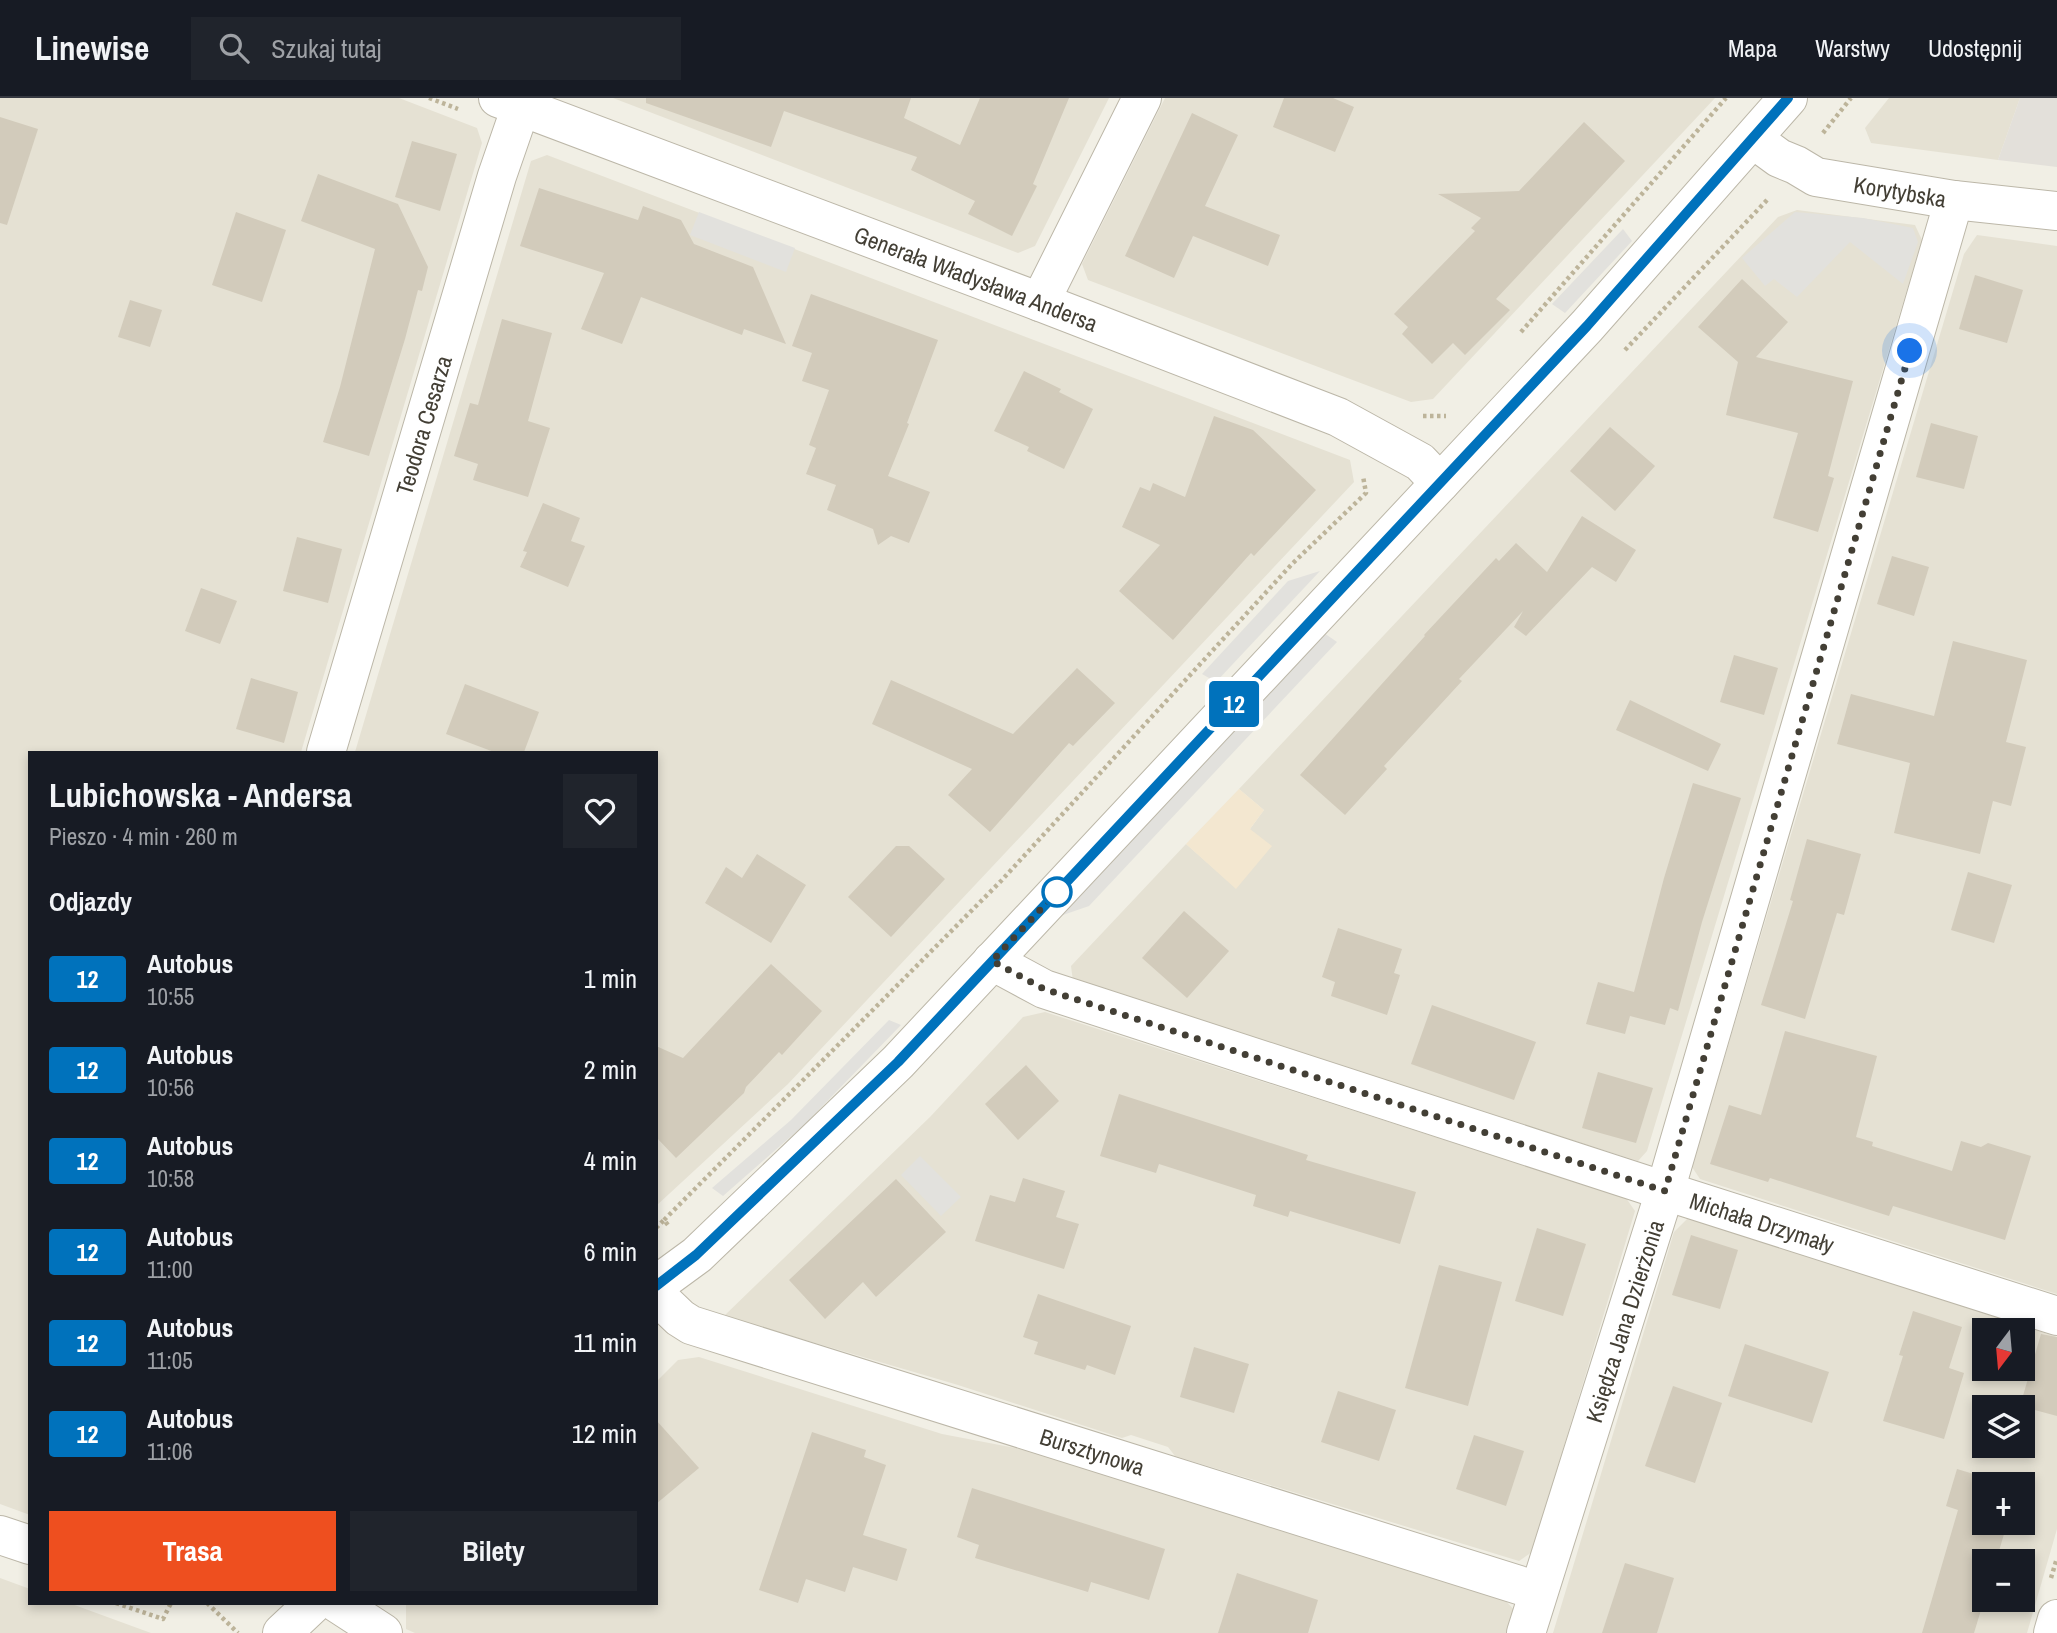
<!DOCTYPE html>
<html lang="pl">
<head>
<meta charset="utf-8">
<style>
  body { margin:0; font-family:"Archivo Narrow",sans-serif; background:#20242c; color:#f1f3f6; height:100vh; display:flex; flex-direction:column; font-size:26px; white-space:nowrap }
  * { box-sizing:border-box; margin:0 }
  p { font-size:23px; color:#9ea1a6 }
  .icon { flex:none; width:38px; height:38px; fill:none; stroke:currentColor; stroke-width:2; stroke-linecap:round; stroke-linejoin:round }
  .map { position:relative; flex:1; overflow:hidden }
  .side { position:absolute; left:28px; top:653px; width:630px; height:854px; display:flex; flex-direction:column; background:#171b24; border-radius:0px; box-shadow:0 4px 10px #0003 }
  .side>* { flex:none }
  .badge { padding:0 14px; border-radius:5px; font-size:24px; line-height:46px }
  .needle { width:46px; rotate:196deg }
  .fabs { position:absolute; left:1972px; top:1220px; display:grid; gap:14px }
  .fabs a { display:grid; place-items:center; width:63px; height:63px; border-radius:0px; background:#171b24; box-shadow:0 4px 10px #0003; font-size:35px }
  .you { position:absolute; width:35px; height:35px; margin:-18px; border:5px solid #fff; border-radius:50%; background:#1a73e8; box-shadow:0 0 0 10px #1a73e833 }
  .map>.badge { position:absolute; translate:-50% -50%; box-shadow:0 0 0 4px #fff }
  h2 { padding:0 21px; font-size:26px; line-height:63px }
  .round { display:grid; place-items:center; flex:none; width:74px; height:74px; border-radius:0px; background:#20242c }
  .overview { display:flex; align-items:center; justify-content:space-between; height:119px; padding:0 21px }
  h1 { font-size:33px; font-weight:700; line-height:52px }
  .primary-button { display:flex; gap:14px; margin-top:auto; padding:14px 21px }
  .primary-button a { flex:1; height:80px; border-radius:0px; background:#ee4f1f; color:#fff; font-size:28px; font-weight:700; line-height:80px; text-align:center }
  .primary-button a+a { background:#20242c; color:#f1f3f6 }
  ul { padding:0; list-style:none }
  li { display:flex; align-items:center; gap:21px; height:91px; padding:0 21px }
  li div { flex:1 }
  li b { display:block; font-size:26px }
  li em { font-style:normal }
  li .badge { min-width:77px; font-weight:700; text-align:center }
  header { display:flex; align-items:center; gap:42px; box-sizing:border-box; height:98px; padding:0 35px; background:#171b24; border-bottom:2px solid #363941 }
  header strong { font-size:33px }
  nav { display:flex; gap:38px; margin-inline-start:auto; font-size:24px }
  .search { width:490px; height:63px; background:#20242c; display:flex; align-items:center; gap:18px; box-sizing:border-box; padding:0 24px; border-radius:0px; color:#9ea1a6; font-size:26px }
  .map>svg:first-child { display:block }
</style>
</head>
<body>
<header>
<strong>Linewise</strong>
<div class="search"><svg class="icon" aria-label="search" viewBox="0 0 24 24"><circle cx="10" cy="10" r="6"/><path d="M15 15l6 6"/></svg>Szukaj tutaj</div>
<nav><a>Mapa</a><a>Warstwy</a><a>Udostępnij</a></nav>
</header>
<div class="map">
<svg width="2057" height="1535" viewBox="0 0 2057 1535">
  <rect width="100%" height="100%" fill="#f1efe5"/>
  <!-- residential -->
  <g fill="#e5e1d3" fill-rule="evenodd">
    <path d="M 0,0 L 399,0 L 477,30 L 482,45 L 301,654 L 30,654 L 30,1417 L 0,1406 Z"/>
    <path d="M 613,0 L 1109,0 L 1035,148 L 1018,155 Z"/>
    <path d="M 1165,0 L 1715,0 L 1433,301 L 1411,304 L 1088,182 L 1082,166 Z"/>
    <path d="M 1889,0 L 2020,0 L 1998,62 L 1871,45 L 1865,30 Z"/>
    <path d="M 547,57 L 1350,362 L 1354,384 L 788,986 L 656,1108 L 656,654 L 355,654 L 531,63 Z"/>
    <path d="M 1797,112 L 1915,127 L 1922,142 L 1647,1053 L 1638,1063 L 1073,883 L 1071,868 L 1186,746 L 1236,790 L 1250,731 L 1264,712 L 1239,691 L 1778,119 Z"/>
    <path d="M 1977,137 L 2057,148 L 2057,1196 L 1700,1081 L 1692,1069 L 1964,156 Z"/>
    <path d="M 1045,914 L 1626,1100 L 1635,1113 L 1532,1454 L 1519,1463 L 1175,1358 L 1168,1349 L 1131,1337 L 1122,1340 L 958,1287 L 724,1218 L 930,1019 L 1023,919 Z"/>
    <path d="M 1689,1119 L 2057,1239 L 2057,1431 L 2027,1535 L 1553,1535 L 1674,1134 ZM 1984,1232 L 2023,1232 L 2023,1270 L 1984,1270 ZM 1984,1309 L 2023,1309 L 2023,1348 L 1984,1348 ZM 1984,1386 L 2023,1386 L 2023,1424 L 1984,1424 ZM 1984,1463 L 2023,1463 L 2023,1502 L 1984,1502 Z"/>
    <path d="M 699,1259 L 942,1336 L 1093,1365 L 1505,1502 L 1516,1514 L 1510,1535 L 415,1535 L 406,1531 L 406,1505 L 656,1505 L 656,1284 L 678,1262 Z"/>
    <path d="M 0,1480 L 30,1491 L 30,1505 L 69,1505 L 151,1535 L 0,1535 Z"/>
  </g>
  <!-- commercial -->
  <path fill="#f3e7d0" d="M 1239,691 L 1264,712 L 1250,731 L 1272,748 L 1236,791 L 1186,746 Z"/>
  <!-- industrial -->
  <path fill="#e3e0da" d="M 2020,0 L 2057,0 L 2057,69 L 1998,62 Z"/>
  <!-- parking -->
  <g fill="#e2e1dd">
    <path d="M 699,114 L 795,150 L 786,174 L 690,137 Z"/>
    <path d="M 1795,114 L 1863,120 L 1913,130 L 1918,144 L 1903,186 L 1850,144 L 1797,199 L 1774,181 L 1765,188 L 1742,160 Z"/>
    <path d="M 1623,131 L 1632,143 L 1565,215 L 1552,206 Z"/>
    <path d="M 1320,473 L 1216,584 L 1202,576 L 1288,483 Z"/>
    <path d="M 1324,535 L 1337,544 L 1089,808 L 1060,818 Z"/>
    <path d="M 889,922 L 901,927 L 804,1027 L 723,1098 L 712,1090 L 791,1022 Z"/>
    <path d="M 920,1058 L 961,1099 L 941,1118 L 901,1077 Z"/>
  </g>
  <!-- building -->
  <g fill="#d2cbbb">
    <path d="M 646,0 L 911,0 L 904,20 L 960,47 L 980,0 L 1069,0 L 1033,86 L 1037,88 L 1012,138 L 968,116 L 975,103 L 911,72 L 917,59 L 784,13 L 771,49 L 646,5 Z"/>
    <path d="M 1284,0 L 1333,0 L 1354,9 L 1335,54 L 1273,29 Z"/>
    <path d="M 1192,15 L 1238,37 L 1205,108 L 1280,137 L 1268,168 L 1193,138 L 1174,180 L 1125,158 Z"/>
    <path d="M 0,19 L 38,31 L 7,127 L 0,125 Z"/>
    <path d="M 1584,24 L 1625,63 L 1496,201 L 1510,212 L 1465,257 L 1453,245 L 1432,266 L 1402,236 L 1408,229 L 1394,216 L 1475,133 L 1471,130 L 1481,120 L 1438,96 L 1519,93 Z"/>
    <path d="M 412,43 L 457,56 L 440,113 L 395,99 Z"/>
    <path d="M 318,76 L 398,106 L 428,169 L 422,193 L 418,192 L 405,241 L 369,358 L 323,344 L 340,289 L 375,151 L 301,123 Z"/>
    <path d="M 539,90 L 638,122 L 643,108 L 681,122 L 694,146 L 753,169 L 786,246 L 744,231 L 742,237 L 641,199 L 622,246 L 581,231 L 604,175 L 520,148 Z"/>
    <path d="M 236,114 L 286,132 L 262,204 L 212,187 Z"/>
    <path d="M 1975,177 L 2023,192 L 2007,245 L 1959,231 Z"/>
    <path d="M 1742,181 L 1788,224 L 1756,259 L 1853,283 L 1828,378 L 1834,380 L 1818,434 L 1773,420 L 1798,335 L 1726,317 L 1738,264 L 1698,229 Z"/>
    <path d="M 811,196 L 938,242 L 907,325 L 909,326 L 888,378 L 930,394 L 909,445 L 891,438 L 878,447 L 873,431 L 827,412 L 836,387 L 806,376 L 816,350 L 809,347 L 829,292 L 802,283 L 812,255 L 792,248 Z"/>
    <path d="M 130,202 L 162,212 L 150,249 L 118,239 Z"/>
    <path d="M 502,221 L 552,235 L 528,323 L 550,330 L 528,399 L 473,382 L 478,366 L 454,358 L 470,305 L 478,307 Z"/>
    <path d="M 1024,273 L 1061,291 L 1059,294 L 1093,311 L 1064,371 L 1027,353 L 1029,349 L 994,333 Z"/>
    <path d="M 1214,318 L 1253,332 L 1316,392 L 1254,458 L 1251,455 L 1173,542 L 1119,493 L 1160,447 L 1122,429 L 1140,389 L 1150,393 L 1153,385 L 1185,399 Z"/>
    <path d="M 1931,325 L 1978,338 L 1964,391 L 1916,379 Z"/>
    <path d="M 1610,329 L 1655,368 L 1615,413 L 1570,373 Z"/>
    <path d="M 543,405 L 580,420 L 571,443 L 585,448 L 568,489 L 520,469 L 527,454 L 523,453 Z"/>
    <path d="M 1582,418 L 1636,452 L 1616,484 L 1592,469 L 1526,538 L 1514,529 L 1523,513 L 1459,581 L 1462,583 L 1384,668 L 1387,671 L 1345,717 L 1300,677 L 1425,538 L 1424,537 L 1496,460 L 1499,463 L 1516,445 L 1547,474 Z"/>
    <path d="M 297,439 L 342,451 L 328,505 L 283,493 Z"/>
    <path d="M 1892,458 L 1929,469 L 1914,518 L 1877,506 Z"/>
    <path d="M 201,490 L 237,503 L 220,546 L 185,533 Z"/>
    <path d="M 1953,543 L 2027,562 L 2006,644 L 2026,649 L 2011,708 L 1993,703 L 1980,756 L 1894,735 L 1910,665 L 1837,646 L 1851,596 L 1934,618 Z"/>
    <path d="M 1734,557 L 1778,570 L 1764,617 L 1720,604 Z"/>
    <path d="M 1077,570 L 1115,605 L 1073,648 L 1069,645 L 990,734 L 948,697 L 972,671 L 872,626 L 891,582 L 1013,636 Z"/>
    <path d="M 251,580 L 298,594 L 284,645 L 236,631 Z"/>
    <path d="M 465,586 L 539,614 L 524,654 L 494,654 L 446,636 Z"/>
    <path d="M 1630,602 L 1721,646 L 1708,673 L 1616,632 Z"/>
    <path d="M 1693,685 L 1741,700 L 1702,824 L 1678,913 L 1670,910 L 1665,927 L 1630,918 L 1625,936 L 1586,926 L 1598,884 L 1634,894 L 1664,780 Z"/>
    <path d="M 1807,741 L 1861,756 L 1844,817 L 1837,815 L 1805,921 L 1761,907 L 1793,803 L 1790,802 Z"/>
    <path d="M 896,748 L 909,748 L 945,781 L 891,839 L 848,799 Z"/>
    <path d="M 757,756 L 806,787 L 771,845 L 705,805 L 726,769 L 742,780 Z"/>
    <path d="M 1968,774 L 2012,787 L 1994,845 L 1951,832 Z"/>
    <path d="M 1184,813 L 1229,853 L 1187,900 L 1142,860 Z"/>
    <path d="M 1338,830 L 1402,851 L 1394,875 L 1400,877 L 1387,917 L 1331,898 L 1335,884 L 1322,879 Z"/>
    <path d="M 771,866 L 822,913 L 782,957 L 779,954 L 746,989 L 744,995 L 676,1060 L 656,1039 L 656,948 L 683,960 Z"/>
    <path d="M 1432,907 L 1536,944 L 1514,1002 L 1411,966 Z"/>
    <path d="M 1785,933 L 1877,958 L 1856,1039 L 1873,1044 L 1872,1048 L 1952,1073 L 1961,1043 L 1981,1049 L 1988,1045 L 2031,1058 L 2005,1142 L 1893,1108 L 1889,1118 L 1770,1080 L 1768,1084 L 1710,1066 L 1729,1007 L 1761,1017 Z"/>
    <path d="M 1026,967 L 1059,1003 L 1018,1042 L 985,1006 Z"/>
    <path d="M 1598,974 L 1653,990 L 1636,1045 L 1582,1030 Z"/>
    <path d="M 1119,996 L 1308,1057 L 1306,1062 L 1416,1094 L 1400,1146 L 1290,1113 L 1288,1119 L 1253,1108 L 1256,1097 L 1159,1066 L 1156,1075 L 1100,1058 Z"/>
    <path d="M 1023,1080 L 1065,1093 L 1056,1119 L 1079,1126 L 1064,1171 L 975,1143 L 990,1097 L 1015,1104 Z"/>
    <path d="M 896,1081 L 946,1134 L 876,1199 L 863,1184 L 825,1221 L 789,1182 Z"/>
    <path d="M 1537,1130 L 1586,1146 L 1563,1218 L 1515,1203 Z"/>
    <path d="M 1691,1137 L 1738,1152 L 1720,1211 L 1672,1197 Z"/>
    <path d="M 1439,1167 L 1502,1184 L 1468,1308 L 1405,1290 Z"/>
    <path d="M 1038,1196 L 1131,1228 L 1115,1277 L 1087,1267 L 1085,1272 L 1034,1256 L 1038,1244 L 1023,1239 Z"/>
    <path d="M 1913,1213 L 1962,1229 L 1949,1270 L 1964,1275 L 1944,1341 L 1883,1323 L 1903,1258 L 1899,1257 Z"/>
    <path d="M 2041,1236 L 2057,1239 L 2057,1318 L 2020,1308 Z"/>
    <path d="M 1745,1246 L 1829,1274 L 1812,1325 L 1728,1298 Z"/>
    <path d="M 1194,1249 L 1249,1266 L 1234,1315 L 1180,1299 Z"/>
    <path d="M 1673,1288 L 1722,1305 L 1695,1385 L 1645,1368 Z"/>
    <path d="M 1338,1293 L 1396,1312 L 1379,1363 L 1321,1344 Z"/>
    <path d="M 656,1322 L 699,1370 L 656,1406 Z"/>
    <path d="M 812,1334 L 866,1352 L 864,1359 L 886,1367 L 863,1437 L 907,1451 L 897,1483 L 853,1469 L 845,1494 L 806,1481 L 798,1505 L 759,1492 Z"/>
    <path d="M 1474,1337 L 1524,1353 L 1506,1408 L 1456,1391 Z"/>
    <path d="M 1957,1371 L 2007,1386 L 1984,1386 L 1984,1424 L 2011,1424 L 2011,1427 L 2007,1426 L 1996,1463 L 1984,1463 L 1984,1502 L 1974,1535 L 1922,1535 L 1958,1412 L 1946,1408 Z"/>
    <path d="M 972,1390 L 1165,1451 L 1149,1502 L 1091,1484 L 1088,1494 L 975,1460 L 979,1447 L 957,1439 Z"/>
    <path d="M 1625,1465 L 1674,1480 L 1657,1535 L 1602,1535 Z"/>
    <path d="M 1237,1475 L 1318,1502 L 1308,1535 L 1218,1535 Z"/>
  </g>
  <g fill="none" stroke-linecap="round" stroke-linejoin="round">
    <defs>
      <g id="minor">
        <path id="s1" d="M 498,0 L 1040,204 L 1338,319 L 1420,364 L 1440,385"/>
        <path id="s2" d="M 1753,41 L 1779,60 L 1796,67 L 1816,79 L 1954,102 L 2057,113"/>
        <path d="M 1040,204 L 1142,0"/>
        <path id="s3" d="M 326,654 L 497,78 L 524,0"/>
        <path id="s4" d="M 992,863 L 1044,891 L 1665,1093 L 2057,1218"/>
        <path id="s5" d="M 656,1197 L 680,1220 L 691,1227 L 1538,1493"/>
        <path d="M 0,1437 L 30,1447"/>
        <path d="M 337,1505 L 383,1535"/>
        <path id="s6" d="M 1526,1535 L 1665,1093 L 1954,102"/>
        <path d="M 2053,1535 L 2057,1521"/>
      </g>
      <g id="tertiary">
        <path d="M 656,1187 L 697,1157 L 898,964 L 1587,228 L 1788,0"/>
        <path d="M 282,1535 L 314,1505"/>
      </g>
    </defs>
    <!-- minor casing -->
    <use href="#minor" stroke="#bcb7a8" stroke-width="40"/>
    <!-- tertiary casing -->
    <use href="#tertiary" stroke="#bcb7a8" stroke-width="40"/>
    <!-- path -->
    <g stroke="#bdb49a" stroke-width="4.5" stroke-dasharray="3.5 3.5" stroke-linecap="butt">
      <path d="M 429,0 L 458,11"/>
      <path d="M 1823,35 L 1851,0"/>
      <path d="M 1521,234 L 1726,0"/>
      <path d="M 1625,252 L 1768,101"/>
      <path d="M 1423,318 L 1446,318"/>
      <path d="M 664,1122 L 1001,783 L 1292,466 L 1366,395 L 1363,378"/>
      <path d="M 656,1130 L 664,1122 L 668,1127"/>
      <path d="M 2051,1480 L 2057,1460"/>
      <path d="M 116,1505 L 163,1521 L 171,1505"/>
      <path d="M 207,1505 L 238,1535"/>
    </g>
    <!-- minor -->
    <use href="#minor" stroke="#fff" stroke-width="38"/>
    <!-- tertiary -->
    <use href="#tertiary" stroke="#fff" stroke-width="38"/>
  </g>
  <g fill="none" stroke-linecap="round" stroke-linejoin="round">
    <defs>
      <path id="line" d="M 656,1188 L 696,1157 L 898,964 L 1587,228 L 1788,0"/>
    </defs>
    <!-- line casing -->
    <use href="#line" stroke="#fff" stroke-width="16"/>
    <!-- line -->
    <use href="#line" stroke="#0072bc" stroke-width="10"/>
    <!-- walk -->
    <path stroke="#433f35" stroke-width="7" stroke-dasharray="0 12.6" d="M 1057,794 L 992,863 L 1044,891 L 1665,1093 L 1910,253"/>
  </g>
  <!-- markers -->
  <circle fill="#fff" stroke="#0072bc" stroke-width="3.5" cx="1057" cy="794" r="14"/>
  <g text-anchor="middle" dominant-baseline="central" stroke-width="6" stroke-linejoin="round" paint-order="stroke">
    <!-- street labels -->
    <g font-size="23" fill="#433f35" stroke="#fff">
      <text stroke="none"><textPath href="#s2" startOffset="159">Korytybska</textPath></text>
      <text stroke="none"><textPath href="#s1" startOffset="511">Generała Władysława Andersa</textPath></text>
      <text stroke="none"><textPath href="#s3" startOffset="341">Teodora Cesarza</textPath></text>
      <text stroke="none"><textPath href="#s4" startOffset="814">Michała Drzymały</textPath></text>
      <text stroke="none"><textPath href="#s6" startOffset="327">Księdza Jana Dzierżonia</textPath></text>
      <text stroke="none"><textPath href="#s5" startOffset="467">Bursztynowa</textPath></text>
    </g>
  </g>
</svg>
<div class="fabs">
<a><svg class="needle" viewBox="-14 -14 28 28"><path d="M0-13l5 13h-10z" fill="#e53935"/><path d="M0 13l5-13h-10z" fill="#9ea1a6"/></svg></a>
<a><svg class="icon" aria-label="layers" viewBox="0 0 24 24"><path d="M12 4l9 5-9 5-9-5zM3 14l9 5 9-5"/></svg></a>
<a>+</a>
<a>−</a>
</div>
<div class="you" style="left:1910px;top:253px"></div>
<b class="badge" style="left:1234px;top:606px;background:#0072bc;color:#fff">12</b>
<section class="side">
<div class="overview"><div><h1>Lubichowska - Andersa</h1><p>Pieszo · 4 min · 260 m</p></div><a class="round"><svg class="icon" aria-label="heart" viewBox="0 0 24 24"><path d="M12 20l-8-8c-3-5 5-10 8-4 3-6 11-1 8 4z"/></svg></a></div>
<h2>Odjazdy</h2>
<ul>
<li><span class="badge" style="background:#0072bc;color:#fff">12</span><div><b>Autobus</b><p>10:55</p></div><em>1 min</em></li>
<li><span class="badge" style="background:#0072bc;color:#fff">12</span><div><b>Autobus</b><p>10:56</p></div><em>2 min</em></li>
<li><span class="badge" style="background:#0072bc;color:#fff">12</span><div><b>Autobus</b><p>10:58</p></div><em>4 min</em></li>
<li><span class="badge" style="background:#0072bc;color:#fff">12</span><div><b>Autobus</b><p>11:00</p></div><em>6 min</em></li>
<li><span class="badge" style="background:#0072bc;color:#fff">12</span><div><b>Autobus</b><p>11:05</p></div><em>11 min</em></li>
<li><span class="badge" style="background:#0072bc;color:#fff">12</span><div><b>Autobus</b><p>11:06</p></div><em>12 min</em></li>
</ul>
<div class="primary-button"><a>Trasa</a><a>Bilety</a></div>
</section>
</div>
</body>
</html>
